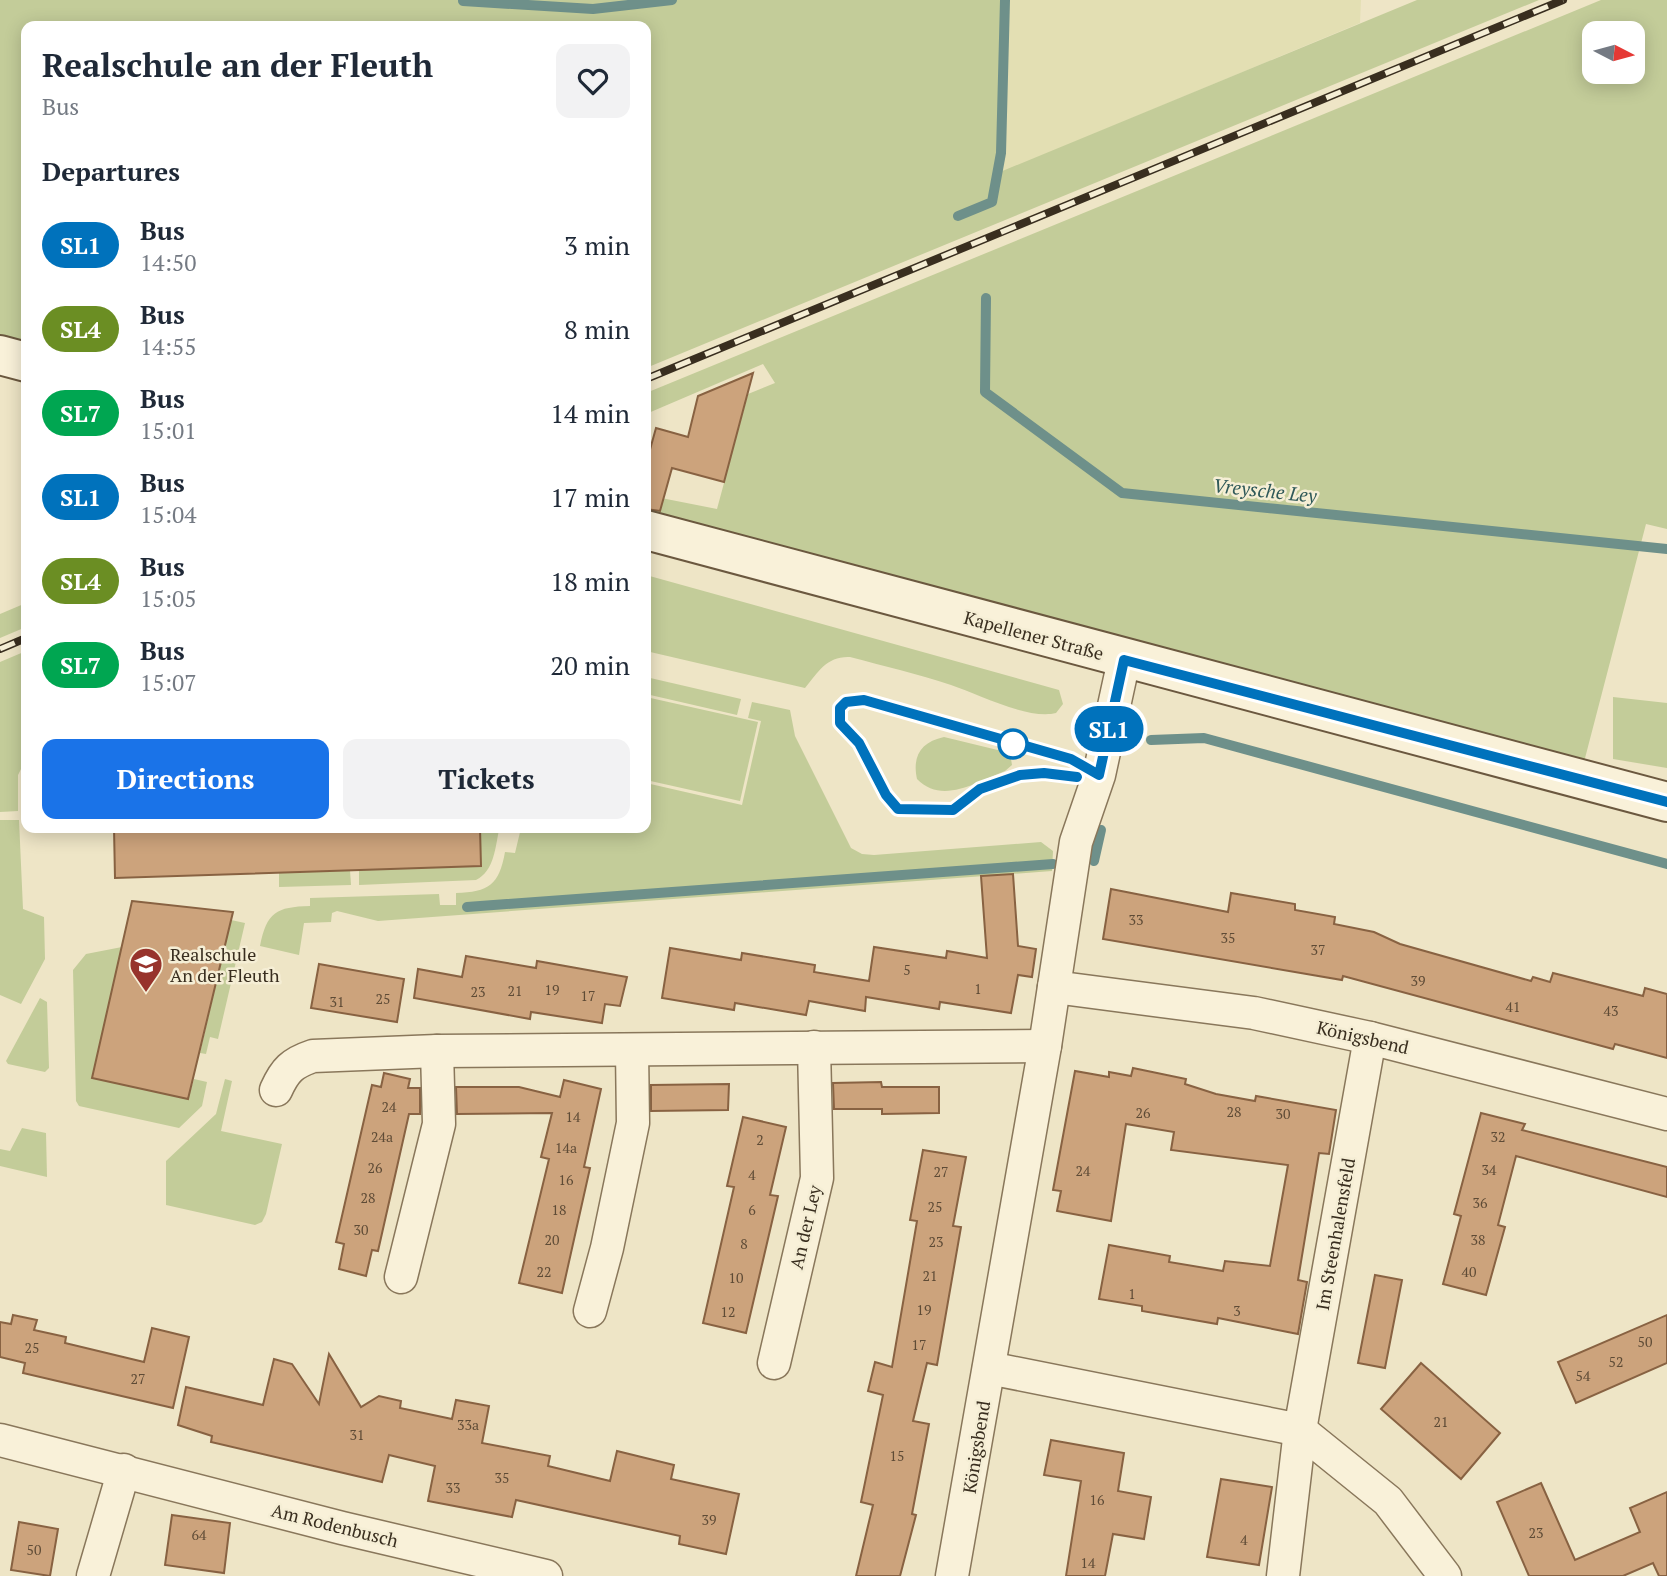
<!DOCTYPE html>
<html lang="en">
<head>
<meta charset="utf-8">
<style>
  body { margin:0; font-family:"PT Serif",serif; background:#f2f2f3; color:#1f2937; height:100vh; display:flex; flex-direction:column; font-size:26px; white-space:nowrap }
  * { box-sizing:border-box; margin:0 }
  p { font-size:23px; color:#747a83 }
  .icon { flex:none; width:38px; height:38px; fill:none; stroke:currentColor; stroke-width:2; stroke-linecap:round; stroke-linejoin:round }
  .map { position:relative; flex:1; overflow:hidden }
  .panel { position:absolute; left:21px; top:21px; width:630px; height:812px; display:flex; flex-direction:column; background:#fff; border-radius:14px; box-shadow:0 4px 18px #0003 }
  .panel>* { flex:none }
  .badge { padding:0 14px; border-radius:23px; font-size:24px; line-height:46px }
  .needle { width:46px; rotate:96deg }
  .controls { position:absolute; left:1582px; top:21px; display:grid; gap:14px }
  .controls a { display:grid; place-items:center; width:63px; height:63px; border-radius:14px; background:#fff; box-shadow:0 4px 18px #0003; font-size:35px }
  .map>.badge { position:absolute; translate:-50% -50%; box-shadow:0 0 0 4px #fff }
  h2 { padding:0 21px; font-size:26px; line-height:63px }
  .round { display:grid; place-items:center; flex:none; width:74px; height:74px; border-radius:14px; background:#f2f2f3 }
  .head { display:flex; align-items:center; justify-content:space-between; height:119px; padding:0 21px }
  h1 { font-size:33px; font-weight:600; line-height:52px }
  .primary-button { display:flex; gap:14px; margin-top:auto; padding:14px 21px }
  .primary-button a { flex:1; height:80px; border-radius:14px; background:#1a73e8; color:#fff; font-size:28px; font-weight:600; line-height:80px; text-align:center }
  .primary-button a+a { background:#f2f2f3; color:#1f2937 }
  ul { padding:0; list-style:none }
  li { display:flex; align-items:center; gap:21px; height:84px; padding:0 21px }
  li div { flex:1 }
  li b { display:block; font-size:26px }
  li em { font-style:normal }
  li .badge { min-width:77px; font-weight:700; text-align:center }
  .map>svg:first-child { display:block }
</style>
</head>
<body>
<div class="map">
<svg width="1667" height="1576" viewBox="0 0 1667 1576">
  <rect width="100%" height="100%" fill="#eee5c6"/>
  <!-- farmland -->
  <path fill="#e3dfb3" d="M 1007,0 L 1361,0 L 1360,23 L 1000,173 L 1003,152 Z"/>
  <!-- green -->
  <g fill="#c3cc99" fill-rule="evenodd">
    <path d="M 0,0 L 1007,0 L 1000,172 L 1417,0 L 1539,0 L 646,368 L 646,26 L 26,26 L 26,344 L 0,337 Z"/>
    <path d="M 1601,0 L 1667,0 L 1667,529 L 1646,524 L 1584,762 L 646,516 L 646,495 L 717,509 L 748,394 L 775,383 L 763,364 L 646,414 L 646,393 ZM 1594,33 L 1633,33 L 1633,72 L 1594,72 Z"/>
    <path d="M 646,575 L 1059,690 L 1063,704 L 1056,713 C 1028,720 978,694 951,685 C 918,674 884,666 850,657 C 827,656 819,671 805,688 L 646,651 Z"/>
    <path d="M 26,603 L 26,627 L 0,638 L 0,614 Z"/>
    <path d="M 26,651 L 26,759 L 18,775 L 18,811 L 0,812 L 0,662 Z"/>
    <path d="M 646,677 L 741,699 L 737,715 L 646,694 Z"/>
    <path d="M 646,697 L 758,722 L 740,801 L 646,780 Z"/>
    <path d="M 1613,697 L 1667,703 L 1667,768 L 1613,759 Z"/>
    <path d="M 752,702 L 790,710 L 795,736 L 851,848 L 862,854 L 874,855 L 1041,842 L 1053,851 L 1052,871 L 378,921 L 337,911 L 332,913 L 331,922 L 304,923 L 299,955 L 260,946 C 267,912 276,907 310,906 L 310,898 L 439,894 L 440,905 L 456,905 L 456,893 C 489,892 499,885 505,852 L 515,853 L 521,828 L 646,828 L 646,783 L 742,805 L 761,721 L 748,718 Z"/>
    <path d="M 944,737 L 1010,753 L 1012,765 L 1005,771 C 977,782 942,805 917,779 C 912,756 921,742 944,737 Z"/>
    <path d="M 0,820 L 19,820 L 23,909 L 44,917 L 45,959 L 21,1004 L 0,995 Z"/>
    <path d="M 499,830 C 495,849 494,871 476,880 L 359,885 L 359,870 L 480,831 Z"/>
    <path d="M 350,870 L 351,885 L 279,887 L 279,873 Z"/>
    <path d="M 231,920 L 245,923 L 218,1039 L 210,1037 L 206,1054 L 200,1053 Z"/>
    <path d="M 122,947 L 93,1077 L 188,1099 L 194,1079 L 207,1082 L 202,1106 L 179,1128 L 79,1106 L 76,1101 L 73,970 L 86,954 Z"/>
    <path d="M 40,998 L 47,1002 L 49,1068 L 45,1072 L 8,1064 L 6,1061 Z"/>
    <path d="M 225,1079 L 232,1081 L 221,1131 L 282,1144 L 266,1214 L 262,1222 L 255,1225 L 166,1205 L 166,1161 L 216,1114 Z"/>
    <path d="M 22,1128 L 46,1133 L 47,1177 L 0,1166 L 0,1149 L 10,1151 Z"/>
  </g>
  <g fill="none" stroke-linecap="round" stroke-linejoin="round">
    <!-- stream -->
    <g stroke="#6e908a" stroke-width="10">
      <path d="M 463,1 L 593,9 L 672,0"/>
      <path d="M 958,216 L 992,202 L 1001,153 L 1005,0"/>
      <path d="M 986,298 L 985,392 L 1122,493 L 1667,549"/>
      <path d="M 1151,740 L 1204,738 L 1667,864"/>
      <path d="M 1094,861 L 1101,830"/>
      <path d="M 467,907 L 1053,864"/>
    </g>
  </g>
  <!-- building -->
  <g fill="#cca37c" stroke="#886242" stroke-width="2">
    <path d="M 753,373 L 724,482 L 672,468 L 660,511 L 646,509 L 646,464 L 656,428 L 688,437 L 698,396 Z"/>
    <path d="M 114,828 L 480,828 L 481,866 L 115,878 Z"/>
    <path d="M 1013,874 L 1018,946 L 1036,949 L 1032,977 L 1018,975 L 1011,1013 L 940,1002 L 939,1009 L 866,997 L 865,1011 L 809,1001 L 806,1015 L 735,1003 L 734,1010 L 662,998 L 670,948 L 741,960 L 742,953 L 815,965 L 814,972 L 869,981 L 874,947 L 946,958 L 947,951 L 987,958 L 981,876 Z"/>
    <path d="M 1111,889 L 1228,912 L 1231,893 L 1295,904 L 1295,910 L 1335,917 L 1334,924 L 1374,932 L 1400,944 L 1531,981 L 1533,977 L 1550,982 L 1553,973 L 1643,996 L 1645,988 L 1667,994 L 1667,1058 L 1615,1044 L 1613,1049 L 1343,976 L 1342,980 L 1103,939 Z"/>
    <path d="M 132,901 L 233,912 L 188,1099 L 92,1078 Z"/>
    <path d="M 466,956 L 536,968 L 537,961 L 627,977 L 620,1006 L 605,1004 L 602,1023 L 531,1012 L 530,1019 L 414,998 L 418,969 L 462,977 Z"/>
    <path d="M 319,964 L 404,979 L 397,1022 L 311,1008 Z"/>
    <path d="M 1133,1068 L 1186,1079 L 1185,1084 L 1216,1094 L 1255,1101 L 1256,1096 L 1336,1110 L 1329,1154 L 1319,1153 L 1298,1280 L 1307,1282 L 1298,1334 L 1218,1318 L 1217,1324 L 1142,1311 L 1142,1306 L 1099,1299 L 1109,1245 L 1170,1256 L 1169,1262 L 1223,1271 L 1225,1261 L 1270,1266 L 1288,1165 L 1171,1150 L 1174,1132 L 1126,1124 L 1111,1221 L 1057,1211 L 1061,1191 L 1053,1190 L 1075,1071 L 1109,1077 L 1109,1072 L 1131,1076 Z"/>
    <path d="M 384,1073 L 410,1079 L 408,1088 L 420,1088 L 420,1114 L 409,1114 L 378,1251 L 372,1250 L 366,1276 L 339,1269 L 344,1244 L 336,1242 L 372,1085 L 381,1087 Z"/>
    <path d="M 564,1080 L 601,1089 L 584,1167 L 590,1168 L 562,1293 L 519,1283 L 549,1159 L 541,1157 L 552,1113 L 457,1114 L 456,1087 L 519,1087 L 560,1097 Z"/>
    <path d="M 881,1082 L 882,1087 L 939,1087 L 939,1113 L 882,1114 L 882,1109 L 834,1109 L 833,1083 Z"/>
    <path d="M 729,1084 L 728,1110 L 651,1111 L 651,1085 Z"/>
    <path d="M 1481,1113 L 1525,1124 L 1522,1130 L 1667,1167 L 1667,1197 L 1516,1156 L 1498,1225 L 1505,1227 L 1486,1295 L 1443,1284 L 1461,1216 L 1454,1214 Z"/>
    <path d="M 743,1117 L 786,1127 L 770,1195 L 778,1196 L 746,1333 L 703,1323 L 734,1187 L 727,1186 Z"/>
    <path d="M 923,1150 L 966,1157 L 953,1226 L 961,1227 L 937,1365 L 927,1363 L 913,1421 L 929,1424 L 912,1514 L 916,1515 L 900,1576 L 856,1576 L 873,1505 L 861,1502 L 883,1395 L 868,1391 L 875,1362 L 892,1367 L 917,1221 L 910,1220 Z"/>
    <path d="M 1375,1275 L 1402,1280 L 1385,1368 L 1358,1363 Z"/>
    <path d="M 13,1315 L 37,1320 L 34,1330 L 66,1337 L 65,1343 L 144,1362 L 152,1328 L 189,1337 L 173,1408 L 23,1373 L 25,1363 L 0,1357 L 0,1322 L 11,1324 Z"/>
    <path d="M 1667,1315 L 1667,1363 L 1576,1403 L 1558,1362 Z"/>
    <path d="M 329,1354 L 361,1407 L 379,1396 L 401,1401 L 400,1408 L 452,1419 L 456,1400 L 489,1406 L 482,1443 L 550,1456 L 548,1466 L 610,1481 L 617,1451 L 674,1465 L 671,1479 L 739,1494 L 726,1554 L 679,1544 L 680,1536 L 516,1500 L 512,1517 L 428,1501 L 435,1466 L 389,1455 L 382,1482 L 211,1442 L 212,1436 L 178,1425 L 186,1387 L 263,1405 L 274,1359 L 292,1364 L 319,1404 Z"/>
    <path d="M 1421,1363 L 1500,1433 L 1461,1479 L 1381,1409 Z"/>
    <path d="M 1051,1440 L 1124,1453 L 1118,1491 L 1151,1497 L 1144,1539 L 1113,1534 L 1105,1576 L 1066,1576 L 1081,1481 L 1044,1475 Z"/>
    <path d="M 1221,1479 L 1272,1487 L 1259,1565 L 1207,1557 Z"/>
    <path d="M 1541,1483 L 1575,1560 L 1640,1532 L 1630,1508 L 1667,1492 L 1667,1576 L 1659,1576 L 1653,1563 L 1623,1576 L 1529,1576 L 1497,1502 Z"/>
    <path d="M 172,1515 L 230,1523 L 224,1573 L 165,1565 Z"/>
    <path d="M 19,1522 L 58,1529 L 50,1576 L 11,1570 Z"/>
  </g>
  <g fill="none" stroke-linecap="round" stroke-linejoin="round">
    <defs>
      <g id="minor">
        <path d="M 1054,987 L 1254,1013 L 1370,1038 L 1667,1114"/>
        <path d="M 276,1090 C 285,1070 292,1063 313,1056 L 437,1051 L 1045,1046"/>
        <path d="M 401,1277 L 439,1124 L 437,1051"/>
        <path d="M 590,1311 L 607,1248 L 633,1123 L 632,1050"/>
        <path d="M 774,1363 L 817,1178 L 814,1047"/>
        <path d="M 989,1368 L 1300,1430 L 1388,1501 L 1445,1576"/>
        <path d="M 0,1440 L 342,1528 L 546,1576"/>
        <path d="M 93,1576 L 124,1470"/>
        <path d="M 952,1576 L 1045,1046 L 1076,842 L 1099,775 L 1124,660"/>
        <path d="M 1283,1576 L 1300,1430 L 1370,1038"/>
      </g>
      <g id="secondary">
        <path d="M 0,355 L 26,362"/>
        <path d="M 646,530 L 1667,802"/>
      </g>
    </defs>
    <!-- minor casing -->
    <use href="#minor" stroke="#89775b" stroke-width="35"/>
    <!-- secondary casing -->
    <use href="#secondary" stroke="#6b583f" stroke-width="42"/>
    <!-- minor -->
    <use href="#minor" stroke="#f9f1d9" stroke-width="32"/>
    <!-- secondary -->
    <use href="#secondary" stroke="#f9f1d9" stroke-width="38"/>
    <defs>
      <g id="rail">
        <path d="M 646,379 L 1563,0"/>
        <path d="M 0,649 L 26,638"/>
      </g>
    </defs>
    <!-- rail casing -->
    <use href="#rail" stroke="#392e1f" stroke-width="8"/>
    <!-- rail -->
    <use href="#rail" stroke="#f5eed5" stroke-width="5" stroke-dasharray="16" stroke-linecap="butt"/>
  </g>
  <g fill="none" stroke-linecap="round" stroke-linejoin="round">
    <defs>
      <path id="line" d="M 1077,777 L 1044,773 L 1020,775 L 980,789 L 953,810 L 898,809 L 886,795 L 859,743 L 840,723 L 840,708 L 846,702 L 864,700 L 1071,759 L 1099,775 L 1124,660 L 1667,802"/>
    </defs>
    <!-- line casing -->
    <use href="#line" stroke="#fff" stroke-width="16"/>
    <!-- line -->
    <use href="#line" stroke="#0072bc" stroke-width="10"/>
  </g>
  <!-- icons -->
  <defs>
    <symbol id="school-pin" viewBox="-11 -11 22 30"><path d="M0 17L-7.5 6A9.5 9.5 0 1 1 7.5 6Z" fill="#97332c" stroke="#f5eed5"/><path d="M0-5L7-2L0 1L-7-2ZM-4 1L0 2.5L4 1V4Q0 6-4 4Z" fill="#fff"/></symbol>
  </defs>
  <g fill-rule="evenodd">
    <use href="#school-pin" x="127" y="945" width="38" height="52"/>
  </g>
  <!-- markers -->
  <circle fill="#fff" stroke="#0072bc" stroke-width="3.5" cx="1013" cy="744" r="14"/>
  <g text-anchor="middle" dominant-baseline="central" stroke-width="5" stroke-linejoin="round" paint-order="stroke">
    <!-- number labels -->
    <g font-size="14" fill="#5e4b36">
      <text x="1136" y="919">33</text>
      <text x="1228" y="937">35</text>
      <text x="1318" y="949">37</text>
      <text x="907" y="969">5</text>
      <text x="1418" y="980">39</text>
      <text x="978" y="988">1</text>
      <text x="552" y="989">19</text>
      <text x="515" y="990">21</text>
      <text x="478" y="991">23</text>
      <text x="588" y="995">17</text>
      <text x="383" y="998">25</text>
      <text x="337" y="1001">31</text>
      <text x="1513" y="1006">41</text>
      <text x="1611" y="1010">43</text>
      <text x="389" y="1106">24</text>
      <text x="1234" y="1111">28</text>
      <text x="1143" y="1112">26</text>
      <text x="1283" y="1113">30</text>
      <text x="573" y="1116">14</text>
      <text x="382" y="1136">24a</text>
      <text x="1498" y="1136">32</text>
      <text x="760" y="1139">2</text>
      <text x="566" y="1147">14a</text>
      <text x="375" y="1167">26</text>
      <text x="1489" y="1169">34</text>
      <text x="1083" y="1170">24</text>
      <text x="941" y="1171">27</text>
      <text x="752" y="1174">4</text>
      <text x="566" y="1179">16</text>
      <text x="368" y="1197">28</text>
      <text x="1480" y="1202">36</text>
      <text x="935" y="1206">25</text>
      <text x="559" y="1209">18</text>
      <text x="752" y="1209">6</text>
      <text x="361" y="1229">30</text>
      <text x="552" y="1239">20</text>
      <text x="1478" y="1239">38</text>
      <text x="936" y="1241">23</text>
      <text x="744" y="1243">8</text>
      <text x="544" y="1271">22</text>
      <text x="1469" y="1271">40</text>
      <text x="930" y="1275">21</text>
      <text x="736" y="1277">10</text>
      <text x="1132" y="1293">1</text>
      <text x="924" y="1309">19</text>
      <text x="1237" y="1310">3</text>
      <text x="728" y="1311">12</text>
      <text x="1645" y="1341">50</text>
      <text x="919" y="1344">17</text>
      <text x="32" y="1347">25</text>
      <text x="1616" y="1361">52</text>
      <text x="1583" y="1375">54</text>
      <text x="138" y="1378">27</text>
      <text x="1441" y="1421">21</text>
      <text x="468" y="1424">33a</text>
      <text x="357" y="1434">31</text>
      <text x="897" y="1455">15</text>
      <text x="502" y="1477">35</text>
      <text x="453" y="1487">33</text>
      <text x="1097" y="1499">16</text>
      <text x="709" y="1519">39</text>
      <text x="1536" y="1532">23</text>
      <text x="199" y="1534">64</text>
      <text x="1244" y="1539">4</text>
      <text x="34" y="1549">50</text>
      <text x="1088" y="1562">14</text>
    </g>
    <!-- street labels -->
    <g font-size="18" fill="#392e1f" stroke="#f5eed5">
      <text transform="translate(1034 635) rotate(15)">Kapellener Straße</text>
      <text transform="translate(1363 1037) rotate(13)">Königsbend</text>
      <text transform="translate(805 1227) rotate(-77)">An der Ley</text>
      <text transform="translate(1335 1234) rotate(-80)">Im Steenhalensfeld</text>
      <text transform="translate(976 1447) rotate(-81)">Königsbend</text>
      <text transform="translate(335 1525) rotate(14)">Am Rodenbusch</text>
    </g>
    <!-- poi labels -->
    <g font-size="18" fill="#392e1f" stroke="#f5eed5" text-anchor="start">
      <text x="170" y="954">Realschule<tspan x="170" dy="21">An der Fleuth</tspan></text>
    </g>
    <!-- water labels -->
    <g font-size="19" font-style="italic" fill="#2f5959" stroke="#f5eed5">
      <text transform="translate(1265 490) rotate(6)">Vreysche Ley</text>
    </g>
  </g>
</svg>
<div class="controls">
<a><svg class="needle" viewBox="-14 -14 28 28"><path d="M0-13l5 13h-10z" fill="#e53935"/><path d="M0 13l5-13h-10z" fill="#747a83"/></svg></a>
</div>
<b class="badge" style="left:1109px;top:729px;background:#0072bc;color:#fff">SL1</b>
<section class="panel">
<div class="head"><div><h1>Realschule an der Fleuth</h1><p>Bus</p></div><a class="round"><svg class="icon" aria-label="heart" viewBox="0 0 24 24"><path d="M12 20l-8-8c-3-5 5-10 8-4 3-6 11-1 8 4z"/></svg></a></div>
<h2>Departures</h2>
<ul>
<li><span class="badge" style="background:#0072bc;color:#fff">SL1</span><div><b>Bus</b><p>14:50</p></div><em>3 min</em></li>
<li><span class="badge" style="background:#6b8e23;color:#fff">SL4</span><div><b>Bus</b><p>14:55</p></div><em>8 min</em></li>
<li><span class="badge" style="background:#00a651;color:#fff">SL7</span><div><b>Bus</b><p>15:01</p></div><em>14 min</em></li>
<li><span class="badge" style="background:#0072bc;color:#fff">SL1</span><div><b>Bus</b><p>15:04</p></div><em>17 min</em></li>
<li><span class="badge" style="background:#6b8e23;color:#fff">SL4</span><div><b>Bus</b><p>15:05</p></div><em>18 min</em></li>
<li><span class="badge" style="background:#00a651;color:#fff">SL7</span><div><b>Bus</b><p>15:07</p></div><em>20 min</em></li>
</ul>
<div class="primary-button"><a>Directions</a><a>Tickets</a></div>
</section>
</div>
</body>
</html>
